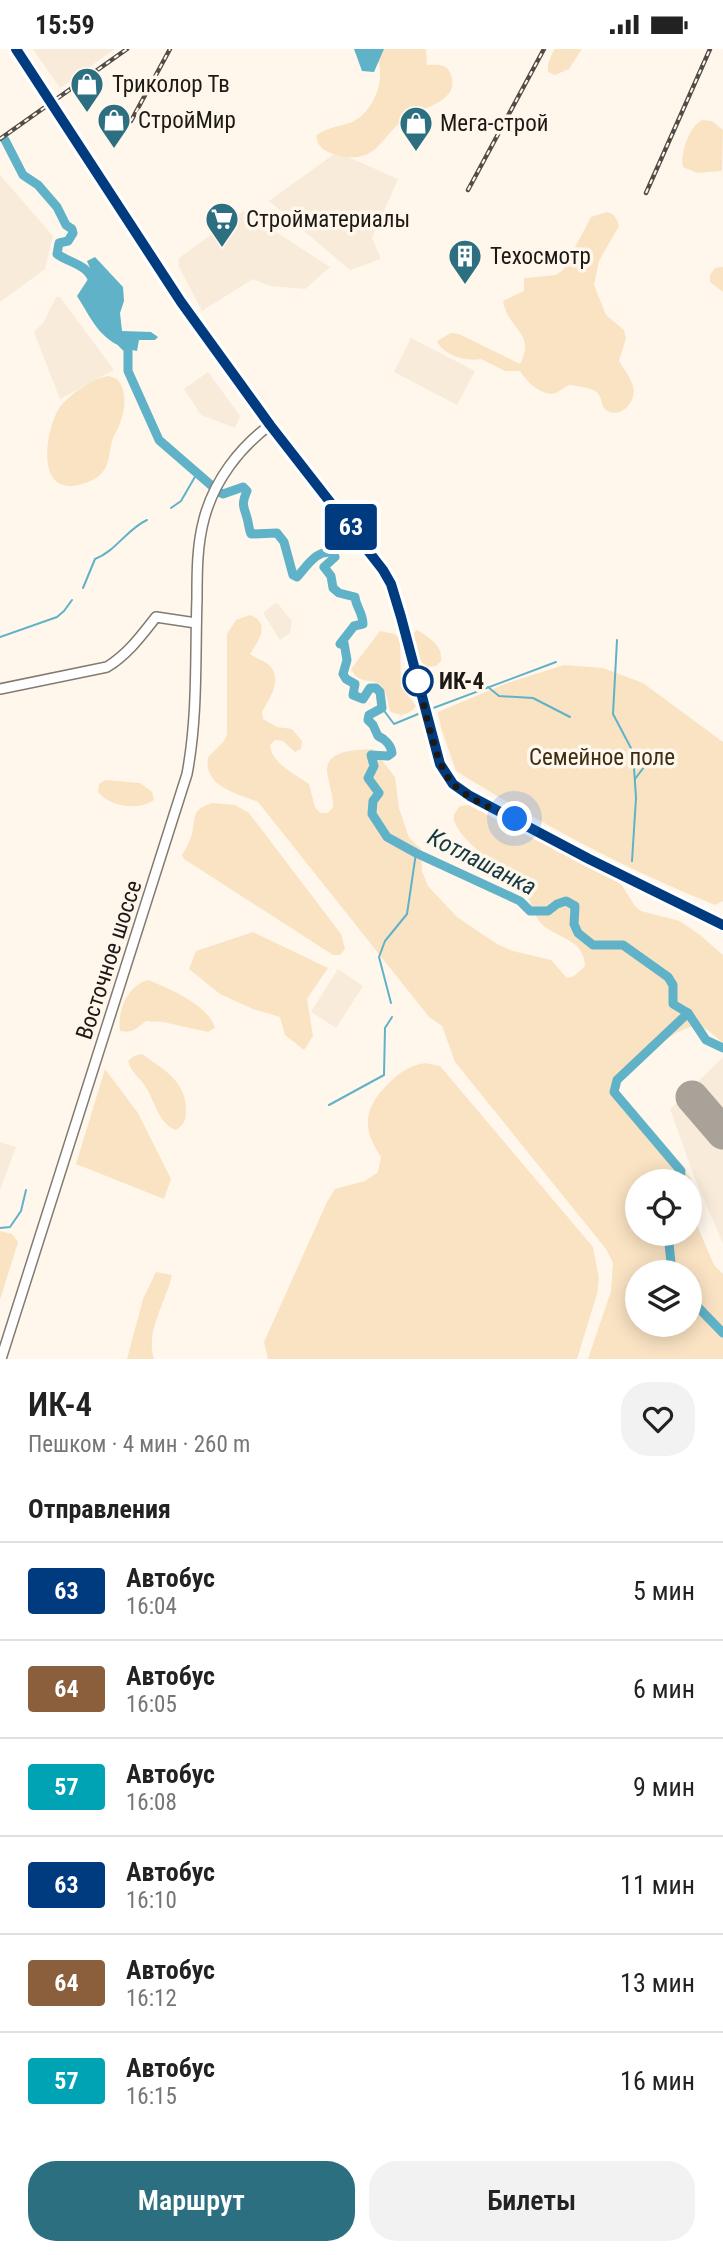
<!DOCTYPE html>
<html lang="ru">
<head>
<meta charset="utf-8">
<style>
  body { margin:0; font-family:"Roboto Condensed",sans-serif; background:#f2f2f2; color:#222; height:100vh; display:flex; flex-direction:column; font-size:26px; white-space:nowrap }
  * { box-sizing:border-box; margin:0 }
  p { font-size:23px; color:#767676 }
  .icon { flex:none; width:38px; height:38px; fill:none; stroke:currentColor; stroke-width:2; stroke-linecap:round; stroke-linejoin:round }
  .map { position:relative; height:1310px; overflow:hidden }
  .panel { display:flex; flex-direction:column; background:#fff; flex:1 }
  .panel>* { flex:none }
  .badge { padding:0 14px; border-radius:5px; font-size:24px; line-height:46px }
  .controls { position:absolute; left:625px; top:1120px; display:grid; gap:14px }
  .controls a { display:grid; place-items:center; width:77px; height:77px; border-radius:50%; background:#fff; box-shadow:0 4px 18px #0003; font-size:35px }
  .you { position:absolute; width:35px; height:35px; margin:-18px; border:5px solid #fff; border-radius:50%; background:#1a73e8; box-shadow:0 0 0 10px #1a73e833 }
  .map>.badge { position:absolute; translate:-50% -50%; box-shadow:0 0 0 4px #fff }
  h2 { padding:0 28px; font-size:26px; line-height:63px }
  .round { display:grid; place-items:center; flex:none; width:74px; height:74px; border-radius:28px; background:#f2f2f2 }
  .headline { display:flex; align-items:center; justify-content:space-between; height:119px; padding:0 28px }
  h1 { font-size:33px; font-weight:600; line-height:52px }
  .cta { display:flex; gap:14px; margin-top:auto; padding:14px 28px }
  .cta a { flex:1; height:80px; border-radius:28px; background:#2b6f80; color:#fff; font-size:28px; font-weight:600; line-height:80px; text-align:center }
  .cta a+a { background:#f2f2f2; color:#222 }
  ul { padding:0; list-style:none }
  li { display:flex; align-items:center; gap:21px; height:98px; padding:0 28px; border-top:2px solid #e0e0e0 }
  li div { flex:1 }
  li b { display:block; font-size:26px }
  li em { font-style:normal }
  li .badge { min-width:77px; font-weight:700; text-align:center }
  .status { display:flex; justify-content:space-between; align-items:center; height:49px; padding:0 35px; background:#fff; direction:ltr }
  .status svg { height:19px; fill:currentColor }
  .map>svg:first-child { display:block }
</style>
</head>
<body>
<div class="status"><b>15:59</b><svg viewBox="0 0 49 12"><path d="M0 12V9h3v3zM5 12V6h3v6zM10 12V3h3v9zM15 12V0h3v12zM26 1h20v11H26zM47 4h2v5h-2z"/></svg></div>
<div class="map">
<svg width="723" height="1310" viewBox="0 0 723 1310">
  <rect width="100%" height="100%" fill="#fff7ec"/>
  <!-- built -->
  <g fill="#f8ebda">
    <path d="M 33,0 L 115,0 L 60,39 Z"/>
    <path d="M 337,103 L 398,130 L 372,189 L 381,210 L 350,221 L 269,152 Z"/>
    <path d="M 0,126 L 53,187 L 45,220 L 0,253 Z"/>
    <path d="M 244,162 L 330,218 L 305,240 L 270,237 L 253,230 L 202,262 L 178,216 L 179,209 Z"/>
    <path d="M 56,248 L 60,248 L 114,321 L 60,350 L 34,283 L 43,274 Z"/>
    <path d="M 411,289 L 475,322 L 457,356 L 394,323 Z"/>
    <path d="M 208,323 L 240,367 L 235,379 L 201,366 L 184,340 Z"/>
    <path d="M 275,554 L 278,555 L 292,572 L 290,584 L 280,591 L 263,564 Z"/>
    <path d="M 338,920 L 363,937 L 336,979 L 311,963 Z"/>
    <path d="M 723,1008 L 723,1195 L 694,1127 L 670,1060 Z"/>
    <path d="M 0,1093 L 16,1098 L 0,1141 Z"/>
  </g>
  <!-- green -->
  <g fill="#fae3c3" fill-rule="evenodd">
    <path d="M 375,0 L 426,0 L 427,16 C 437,16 446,14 450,24 C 463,52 421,59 406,69 C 378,89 378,118 333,105 C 323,101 318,98 316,87 C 326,78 339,78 352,73 C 369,66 382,40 380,22 C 380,14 376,7 375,0 Z"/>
    <path d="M 554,0 L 582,0 L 569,20 L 555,26 L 548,23 L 548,15 Z"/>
    <path d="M 702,71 L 712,72 L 723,81 L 722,122 L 697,124 L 683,118 C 680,104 689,78 702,71 Z"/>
    <path d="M 607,163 C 615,165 617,170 619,177 L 599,212 L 594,236 L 606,266 L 624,281 L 626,289 L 619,312 C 629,328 643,343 625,360 C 621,363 615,365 610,363 C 595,358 610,341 581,338 C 577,337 573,336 570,336 C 565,337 560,343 555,344 C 542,348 526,332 520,322 L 505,322 L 481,310 C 466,313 443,306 437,292 L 451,284 L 459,285 L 520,315 C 536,283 509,283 503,252 L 524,242 L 524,229 L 556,226 L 563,221 L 591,168 Z"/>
    <path d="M 723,218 L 723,243 L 710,233 L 710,226 L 715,219 Z"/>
    <path d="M 109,327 L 117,330 C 130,345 124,369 115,385 C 108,397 112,414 101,425 C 94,432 82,436 72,437 C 35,439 47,376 60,358 C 70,345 93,329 109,327 Z"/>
    <path d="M 250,566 C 271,574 259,592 250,605 C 257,610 266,612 271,618 C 282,633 269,650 262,663 L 263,670 L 277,678 L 292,680 L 302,692 L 301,700 L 295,703 L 283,692 L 275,691 L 270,696 C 272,715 295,725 309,735 L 315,758 L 320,764 L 328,764 L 333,758 C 333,746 329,735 327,723 C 325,700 358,701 373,700 L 395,728 L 399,759 L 409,789 L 421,800 L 422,822 L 428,837 L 457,868 L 497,895 L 513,902 L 551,911 L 567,929 L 574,927 L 585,917 C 584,892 562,890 545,878 C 533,869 532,851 523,841 C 507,822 460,794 454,771 C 453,765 457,761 460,757 L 468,756 L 607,826 L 621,835 L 635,857 L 641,862 L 680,872 L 700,886 L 723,906 L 723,994 C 717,989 708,980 701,978 C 680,971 629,1020 617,1036 L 619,1051 L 657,1095 L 690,1128 L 696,1143 L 696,1174 L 714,1216 L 723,1225 L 723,1310 L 588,1310 L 611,1242 L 613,1214 L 606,1200 L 455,1013 L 442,977 L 429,968 L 258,753 C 237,744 203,738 208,708 L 224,692 L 227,685 L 227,585 L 236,571 ZM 637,1132 L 690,1132 L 690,1185 L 637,1185 ZM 637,1223 L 690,1223 L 690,1276 L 637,1276 Z"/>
    <path d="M 417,581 C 429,588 443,597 441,612 L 436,617 L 428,618 L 416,609 L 411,586 Z"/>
    <path d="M 380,582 L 395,585 L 400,590 L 401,638 L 416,657 C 409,666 400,668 390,662 C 388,655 387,645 383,639 C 376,627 359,638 351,620 Z"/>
    <path d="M 564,616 L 603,619 L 643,634 L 723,693 L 723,852 L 715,856 C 627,821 536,772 456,722 L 441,679 L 438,663 L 507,634 Z"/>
    <path d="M 105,731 L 140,734 L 152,743 L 154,751 C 138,762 110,758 98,743 L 99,735 Z"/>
    <path d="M 212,754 L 235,756 L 249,764 L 341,885 L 345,900 L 340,906 L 333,906 L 184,810 L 182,806 C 186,799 190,792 192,785 C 196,765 192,761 212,754 Z"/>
    <path d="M 253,883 L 328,919 L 307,950 L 313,987 L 304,1001 L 285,986 L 280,968 L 253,960 L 220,945 L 189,920 L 196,902 Z"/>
    <path d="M 148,931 C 168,939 209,956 215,979 L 208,983 L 163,973 L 146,972 C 137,979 132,985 120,982 C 117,962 128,936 148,931 Z"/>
    <path d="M 142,1005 C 164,1021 187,1032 186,1063 C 186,1072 183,1076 176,1081 C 159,1075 155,1054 147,1040 C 141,1029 131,1024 128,1012 L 134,1007 Z"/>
    <path d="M 425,1014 L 440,1017 L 593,1198 L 599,1229 L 597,1245 L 577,1310 L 268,1310 L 264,1293 L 327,1153 L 335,1140 L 365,1132 L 378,1123 L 381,1108 C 361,1079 364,1059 388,1035 C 400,1023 409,1017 425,1014 Z"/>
    <path d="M 105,1020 L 138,1064 L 171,1130 L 164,1150 L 76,1115 Z"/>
    <path d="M 0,1182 L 12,1185 L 18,1193 L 0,1251 Z"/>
    <path d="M 156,1223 L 172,1226 C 166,1253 145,1282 154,1310 L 127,1310 L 143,1250 Z"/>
  </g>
  <!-- water -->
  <g fill="#60b2c8">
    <path d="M 354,0 L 384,0 L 374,23 L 362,22 Z"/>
    <path d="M 95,208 L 123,238 L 124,252 L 120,264 L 122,282 L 151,283 L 158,288 L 155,291 L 139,291 L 137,302 C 102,296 94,274 77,247 L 92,224 L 87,212 Z"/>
  </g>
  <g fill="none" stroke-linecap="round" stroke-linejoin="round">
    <!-- stream -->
    <g stroke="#60b2c8" stroke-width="2">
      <path d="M 171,459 L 181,452 L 196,426"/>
      <path d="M 83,539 L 95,510 C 116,502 127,480 147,471"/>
      <path d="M 0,588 L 57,568 L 64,562 L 72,551"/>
      <path d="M 617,591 L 613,665 L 633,703 L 636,749 L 632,812"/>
      <path d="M 488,638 L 499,647 L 533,649 L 570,668"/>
      <path d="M 382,659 L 394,675 L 423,663"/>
      <path d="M 428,661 L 556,613"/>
      <path d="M 635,730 L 650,710 L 664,701"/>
      <path d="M 391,954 L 379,908 L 385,892 L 407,865 L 416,804"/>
      <path d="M 329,1056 L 384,1026 L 385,979 L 392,968"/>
      <path d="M 0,1179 L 10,1178 L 21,1162 L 26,1141"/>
    </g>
    <!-- river -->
    <g stroke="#60b2c8" stroke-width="9">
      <path d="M 5,91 L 23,126 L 38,136 L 57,158 L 66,176 L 72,180 L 73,184 L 68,192 L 59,194 L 57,205 C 71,215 89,215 94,235"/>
      <path d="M 122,294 L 128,300 L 128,322 L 159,391 L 212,437"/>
      <path d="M 219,443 L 223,445 L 243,438 L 247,442 C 240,458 245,458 248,473 C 249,477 249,481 251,485 L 277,484 L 284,493 L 293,526 L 297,528 C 307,517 318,499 333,504 L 335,508 L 324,518 L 331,527 L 333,539 L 339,544 L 355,548 C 356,558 363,564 363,575 L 354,577 L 340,595 L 344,594 L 347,611 L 343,625 L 346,630 L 355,635 L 353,646 L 363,650 L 370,639 L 376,639 L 380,643 L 382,659 L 369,666 L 368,671 L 373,676 L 378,687 C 385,690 391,696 392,704 L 388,707 L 371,706 L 374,717 L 368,729 L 379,744 L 373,752 L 372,765 L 387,788 L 416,804 L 520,852 L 530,862 L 548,862 L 557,855 L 566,852 L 575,857 L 574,875 L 578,884 L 593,896 L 623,896 L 668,928 L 673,936 L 673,955 L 688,964 L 706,991 L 723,999"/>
      <path d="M 680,1132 L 681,1122 L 614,1043 L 617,1031 L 688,964"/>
      <path d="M 668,1185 L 672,1223"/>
      <path d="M 690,1250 L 723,1284"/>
    </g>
    <!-- runway -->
    <path stroke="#a8a299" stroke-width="33" d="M 692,1048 L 723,1084"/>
    <defs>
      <g id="major">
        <path d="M 16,0 L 181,253 L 270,376 L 383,521 L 391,535 L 401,568 L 440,715 L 453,735 L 470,747 L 589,810 L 723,876"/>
        <path d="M 0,640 L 107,618 C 128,605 141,587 156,568 L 196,574"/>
        <path d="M 1,1310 L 187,725 C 198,667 195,608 197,549 C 197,523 197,496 204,470 C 214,432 239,399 270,376"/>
      </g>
    </defs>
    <!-- major casing -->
    <use href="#major" stroke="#827b72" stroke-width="12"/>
    <!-- major -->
    <use href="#major" stroke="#fff" stroke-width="9"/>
    <defs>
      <g id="rail">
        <path d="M 131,72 L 170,0"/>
        <path d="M 0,90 L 127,0"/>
        <path d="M 468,141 L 544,0"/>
        <path d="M 646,144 L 710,0"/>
      </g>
    </defs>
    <!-- rail casing -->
    <use href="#rail" stroke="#504c46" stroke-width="4.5"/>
    <!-- rail -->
    <use href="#rail" stroke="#fff7ec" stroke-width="2" stroke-dasharray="5" stroke-linecap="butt"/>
  </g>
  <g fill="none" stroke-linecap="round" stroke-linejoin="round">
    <defs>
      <path id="line" d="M 16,0 L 181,253 L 270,376 L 383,521 L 391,535 L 401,568 L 440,715 L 453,735 L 470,747 L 589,810 L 723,876"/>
    </defs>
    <!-- line casing -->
    <use href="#line" stroke="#fff" stroke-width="16"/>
    <!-- line -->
    <use href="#line" stroke="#003b80" stroke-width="10"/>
    <!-- walk -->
    <path stroke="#1d1a16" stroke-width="7" stroke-dasharray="0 12.6" d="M 418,632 L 417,626 C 424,654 434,715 453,735 C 469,751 494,760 515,770"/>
  </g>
  <!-- icons -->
  <defs>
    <symbol id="shop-pin" viewBox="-11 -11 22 30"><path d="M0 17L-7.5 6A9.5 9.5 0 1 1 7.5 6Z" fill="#2b6f80" stroke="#fff7ec"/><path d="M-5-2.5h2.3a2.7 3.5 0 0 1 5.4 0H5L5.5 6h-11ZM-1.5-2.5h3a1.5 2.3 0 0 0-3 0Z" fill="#fff"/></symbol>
    <symbol id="supermarket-pin" viewBox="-11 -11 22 30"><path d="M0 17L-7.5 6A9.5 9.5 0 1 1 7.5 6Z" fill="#2b6f80" stroke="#fff7ec"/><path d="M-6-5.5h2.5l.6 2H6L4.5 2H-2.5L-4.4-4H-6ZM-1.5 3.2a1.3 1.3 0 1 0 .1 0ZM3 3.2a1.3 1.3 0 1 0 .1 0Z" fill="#fff"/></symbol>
    <symbol id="building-pin" viewBox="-11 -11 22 30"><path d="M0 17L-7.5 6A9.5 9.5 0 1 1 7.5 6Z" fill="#2b6f80" stroke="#fff7ec"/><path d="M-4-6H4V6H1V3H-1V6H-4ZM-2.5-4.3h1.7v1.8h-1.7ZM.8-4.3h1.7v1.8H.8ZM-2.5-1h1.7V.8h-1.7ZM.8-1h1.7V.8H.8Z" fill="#fff"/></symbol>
  </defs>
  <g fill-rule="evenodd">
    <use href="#shop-pin" x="68" y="16" width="38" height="52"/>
    <use href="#shop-pin" x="95" y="52" width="38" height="52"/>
    <use href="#shop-pin" x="397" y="55" width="38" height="52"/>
    <use href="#supermarket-pin" x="203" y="151" width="38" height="52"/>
    <use href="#building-pin" x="446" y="188" width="38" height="52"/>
  </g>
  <!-- markers -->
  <circle fill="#fff" stroke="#003b80" stroke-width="3.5" cx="418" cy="632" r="14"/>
  <g text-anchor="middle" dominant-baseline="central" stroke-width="7" stroke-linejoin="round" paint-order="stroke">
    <!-- poi labels -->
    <g font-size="23" fill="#1d1a16" stroke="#fff7ec" text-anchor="start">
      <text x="112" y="35">Триколор Тв</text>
      <text x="138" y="71">СтройМир</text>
      <text x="440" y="74">Мега-строй</text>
      <text x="246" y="170">Стройматериалы</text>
      <text x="490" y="207">Техосмотр</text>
    </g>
    <!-- stop labels -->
    <g font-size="23" font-weight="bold" fill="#1d1a16" stroke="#fff7ec" text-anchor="start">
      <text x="439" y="632">ИК-4</text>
    </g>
    <!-- park labels -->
    <g font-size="23" fill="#3d2d13" stroke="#fff7ec">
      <text x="602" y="708">Семейное поле</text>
    </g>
    <!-- street labels -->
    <g font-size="23" fill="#1d1a16" stroke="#fff7ec">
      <text transform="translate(109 911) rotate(-72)">Восточное шоссе</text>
    </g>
    <!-- water labels -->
    <g font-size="24" font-style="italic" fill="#133943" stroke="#fff7ec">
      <text transform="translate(482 813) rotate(27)">Котлашанка</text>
    </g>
  </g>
</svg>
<div class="controls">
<a><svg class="icon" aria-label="locate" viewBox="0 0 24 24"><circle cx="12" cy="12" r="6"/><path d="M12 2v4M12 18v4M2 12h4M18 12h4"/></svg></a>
<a><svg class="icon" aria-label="layers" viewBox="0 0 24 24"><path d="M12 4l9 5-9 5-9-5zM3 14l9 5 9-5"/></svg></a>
</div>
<div class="you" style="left:515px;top:770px"></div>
<b class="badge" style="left:351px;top:478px;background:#003b80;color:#fff">63</b>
</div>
<section class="panel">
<div class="headline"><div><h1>ИК-4</h1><p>Пешком · 4 мин · 260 m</p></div><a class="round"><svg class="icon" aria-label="heart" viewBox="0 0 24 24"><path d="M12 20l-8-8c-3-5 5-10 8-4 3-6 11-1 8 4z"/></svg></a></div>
<h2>Отправления</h2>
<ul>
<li><span class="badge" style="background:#003b80;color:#fff">63</span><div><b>Автобус</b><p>16:04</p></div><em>5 мин</em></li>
<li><span class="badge" style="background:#8b5e3c;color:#fff">64</span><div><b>Автобус</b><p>16:05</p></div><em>6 мин</em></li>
<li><span class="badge" style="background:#00a3b4;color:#fff">57</span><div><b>Автобус</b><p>16:08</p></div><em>9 мин</em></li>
<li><span class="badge" style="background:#003b80;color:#fff">63</span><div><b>Автобус</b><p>16:10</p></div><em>11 мин</em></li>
<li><span class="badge" style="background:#8b5e3c;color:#fff">64</span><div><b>Автобус</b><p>16:12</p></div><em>13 мин</em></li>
<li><span class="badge" style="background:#00a3b4;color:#fff">57</span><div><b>Автобус</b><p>16:15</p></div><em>16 мин</em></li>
</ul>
<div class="cta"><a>Маршрут</a><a>Билеты</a></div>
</section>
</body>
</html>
